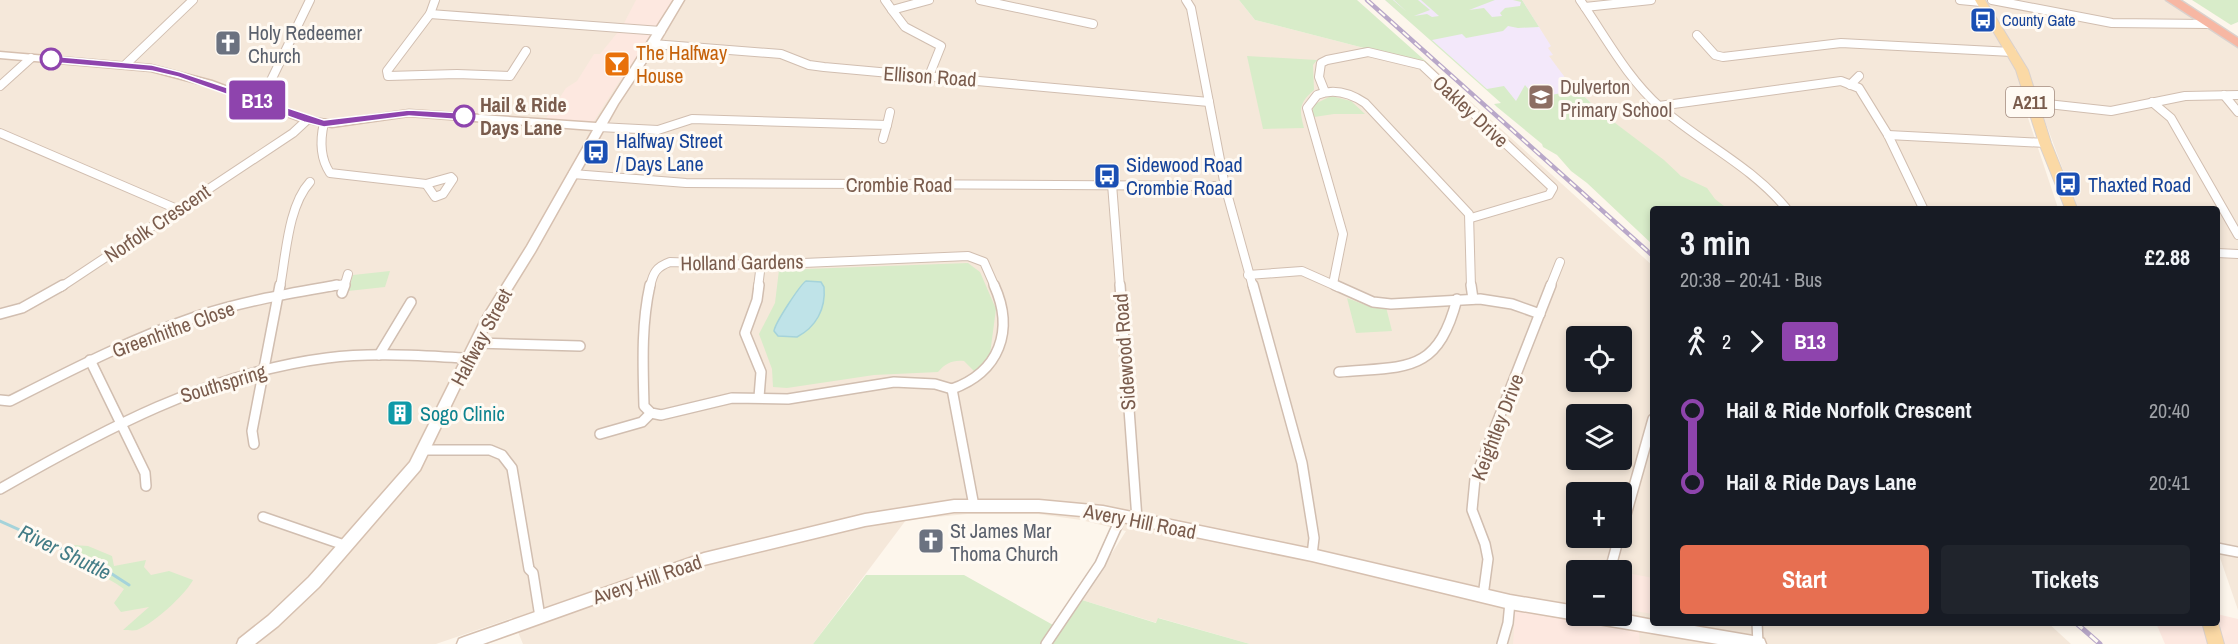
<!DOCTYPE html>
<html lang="en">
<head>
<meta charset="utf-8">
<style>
  body { margin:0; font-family:"Archivo Narrow",sans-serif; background:#20242c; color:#f1f3f6; height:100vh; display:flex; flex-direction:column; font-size:22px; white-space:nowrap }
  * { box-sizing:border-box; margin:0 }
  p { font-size:20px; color:#9ea1a6 }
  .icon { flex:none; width:33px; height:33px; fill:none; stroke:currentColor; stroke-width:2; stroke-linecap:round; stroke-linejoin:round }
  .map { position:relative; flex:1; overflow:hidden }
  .side { position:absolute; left:1650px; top:206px; width:570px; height:420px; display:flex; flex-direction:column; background:#171b24; border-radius:6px; box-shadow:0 3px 9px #0003 }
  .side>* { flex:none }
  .badge { padding:0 12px; border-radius:4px; font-size:21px; line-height:39px }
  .tools { position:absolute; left:1566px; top:326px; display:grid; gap:12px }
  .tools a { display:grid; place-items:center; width:66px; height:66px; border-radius:6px; background:#171b24; box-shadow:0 3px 9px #0003; font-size:30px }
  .map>.badge { position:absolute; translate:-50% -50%; box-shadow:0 0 0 3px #fff }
  .legs { display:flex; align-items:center; gap:9px; height:66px; padding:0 30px; font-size:20px }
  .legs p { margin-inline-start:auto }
  .overview { display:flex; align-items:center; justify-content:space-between; height:102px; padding:0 30px }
  h1 { font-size:33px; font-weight:700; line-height:45px }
  .primary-button { display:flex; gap:12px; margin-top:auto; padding:12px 30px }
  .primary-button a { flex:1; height:69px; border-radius:6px; background:#e76f51; color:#fff; font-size:24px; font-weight:700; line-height:69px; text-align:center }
  .primary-button a+a { background:#20242c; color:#f1f3f6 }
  ul { padding:0 30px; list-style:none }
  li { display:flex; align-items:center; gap:21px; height:72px; font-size:22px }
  li i { display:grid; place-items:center; width:9px; height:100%; margin:0 8px; background:currentColor }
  li i::after { content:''; width:15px; height:15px; margin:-8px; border:4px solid; border-radius:50%; background:#171b24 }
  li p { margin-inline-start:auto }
  li:first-child i { background:linear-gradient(#0000 50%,currentColor 0) }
  li:last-child i { background:linear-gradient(currentColor 50%,#0000 0) }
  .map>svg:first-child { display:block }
</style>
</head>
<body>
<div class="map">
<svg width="2238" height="644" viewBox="0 0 2238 644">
  <rect width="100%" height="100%" fill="#fdf6ec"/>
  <!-- residential -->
  <g fill="#f5e8da" fill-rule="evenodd">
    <path d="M 0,0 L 1239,0 L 1255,20 L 1430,65 L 1653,266 L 1653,622 L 2047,622 L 2071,644 L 1250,644 L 1159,618 L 1157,623 L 1082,600 L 1126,531 L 1081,520 L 1038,514 L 967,514 L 906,520 L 813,644 L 523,644 L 512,618 L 436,644 L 0,644 ZM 1576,336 L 1622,336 L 1622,381 L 1576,381 ZM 1576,414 L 1622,414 L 1622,459 L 1576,459 ZM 1576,492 L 1622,492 L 1622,537 L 1576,537 ZM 1576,570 L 1622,570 L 1622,615 L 1576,615 Z"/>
    <path d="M 1522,0 L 2167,0 L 2238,46 L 2238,610 L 2217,549 L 2217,208 L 2077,208 L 2037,99 L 2021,97 L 2058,208 L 1715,208 L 1701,193 L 1656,155 L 1598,110 L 1579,91 L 1575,91 L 1548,56 L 1548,47 L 1550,46 Z"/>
  </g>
  <!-- commercial -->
  <g fill="#fde8e0">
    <path d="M 636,0 L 675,0 L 635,64 L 619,82 L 592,124 L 545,120 L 566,88 L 577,81 L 594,54 L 600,54 L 622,27 Z"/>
    <path d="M 1622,572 L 1653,578 L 1653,614 L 1622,609 Z"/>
    <path d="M 1515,611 L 1639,632 L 1640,644 L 1513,644 Z"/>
    <path d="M 2217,614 L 2238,619 L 2238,644 L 2165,644 L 2156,623 L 2185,623 L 2214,627 Z"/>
  </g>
  <!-- education -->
  <path fill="#f3e8fa" d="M 1385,0 L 1522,0 L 1551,46 L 1548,48 L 1553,55 L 1549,56 L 1575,91 L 1578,90 L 1598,110 L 1693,186 L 1503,103 Z"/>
  <!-- green -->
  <g fill="#d8ecc9">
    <path d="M 1239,0 L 1357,0 L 1430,65 L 1255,20 Z"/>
    <path d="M 1385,0 L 1393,0 L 1407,12 L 1394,0 L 1418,0 L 1430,10 L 1414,16 L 1427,14 L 1432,17 L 1439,16 L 1421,0 L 1495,0 L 1469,10 L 1484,8 L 1492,17 L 1502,16 L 1500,13 L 1505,8 L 1520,6 L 1521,2 L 1513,0 L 1522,0 L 1539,27 L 1518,28 L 1508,26 L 1503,31 L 1466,38 L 1462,34 L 1432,40 L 1487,89 L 1504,86 L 1516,101 L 1525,85 L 1530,91 L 1536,91 L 1540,97 L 1578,90 L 1598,110 L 1664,160 L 1681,176 L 1707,188 L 1715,199 L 1724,206 L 1722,208 L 1653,208 L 1653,245 L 1587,183 L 1571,171 L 1557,155 L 1543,147 L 1542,144 L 1497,107 L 1494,104 L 1501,103 Z"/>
    <path d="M 2192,0 L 2238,0 L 2238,22 L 2231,25 Z"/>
    <path d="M 1247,56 L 1317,60 L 1313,65 L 1314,90 C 1299,103 1299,109 1304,128 L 1263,129 Z"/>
    <path d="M 1331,96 L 1351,101 L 1365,114 L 1334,114 L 1314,117 L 1312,111 L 1315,104 Z"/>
    <path d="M 968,263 L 980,272 L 996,309 L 990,354 L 975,372 L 964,361 C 952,360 946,363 938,372 L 874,375 L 787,388 L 773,387 L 772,369 L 759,334 L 775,303 L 779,270 Z"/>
    <path d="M 390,271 L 385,287 L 348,291 L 353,275 Z"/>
    <path d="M 1347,298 L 1368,306 L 1386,307 L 1392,331 L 1356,333 Z"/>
    <path d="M 73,545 L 88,546 L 112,556 L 114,566 L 146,560 L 144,567 L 151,575 L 169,571 L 193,580 C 185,595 153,624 137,630 C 133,631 127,630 123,630 L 149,607 L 121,612 L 114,603 L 124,589 C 104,574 81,568 61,554 Z"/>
    <path d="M 866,575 L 964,575 L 1062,630 L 1082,600 L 1156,623 L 1158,618 L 1250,644 L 813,644 Z"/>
  </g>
  <!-- water -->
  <path fill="#bfe3e8" stroke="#a5d3da" stroke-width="1.5" d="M 806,281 L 821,282 L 824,287 C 826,309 816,327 797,337 L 778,336 L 774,331 C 775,323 800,285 806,281 Z"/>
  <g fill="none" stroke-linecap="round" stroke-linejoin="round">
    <!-- stream -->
    <path stroke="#a5d3da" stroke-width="3" d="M 0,521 L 98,565 L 129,585"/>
    <defs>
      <g id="street-far1">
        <path d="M 435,0 L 430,14 L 387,71 L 388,76 L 457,74 L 510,76 L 526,51"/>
        <path d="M 885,0 L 892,10"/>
        <path d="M 929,0 L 892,10 L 905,27 L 941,46 L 929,76"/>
        <path d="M 980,0 L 1093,24"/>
        <path d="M 1186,0 L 1191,8 L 1225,186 L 1253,287"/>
        <path d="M 1580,0 C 1605,36 1627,78 1660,107 C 1701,143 1750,165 1786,208"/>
        <path d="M 1960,0 L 1981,2"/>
        <path d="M 1992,0 L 2112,23 L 2207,24"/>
        <path d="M 1585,7 L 1651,0"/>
        <path d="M 430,14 L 661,31"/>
        <path d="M 1697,35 L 1715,55 L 1723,57 L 1841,43 L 2012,52"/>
        <path d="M 653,44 L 781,54 L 809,65 L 824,67 L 1209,102"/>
        <path d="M 125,65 L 193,0"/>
        <path d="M 1850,85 L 1859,76"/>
        <path d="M 0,86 L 31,58"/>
        <path d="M 1325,92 L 1319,77 L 1321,63 L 1327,60 L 1368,52 L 1422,65 L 1553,188 L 1549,195 L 1471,218"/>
        <path d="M 2224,95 L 2238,112"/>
        <path d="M 261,101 L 310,0"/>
        <path d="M 2030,102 L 2111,111 L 2185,96 L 2238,95"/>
        <path d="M 2152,102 L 2171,118 L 2238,235"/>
        <path d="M 1659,106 L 1841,81 L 1859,88 L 1888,135 L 1923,208"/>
        <path d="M 324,123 C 320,140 320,158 330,173 L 426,184"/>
        <path d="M 599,127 L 658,130 L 692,119 L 887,125 L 890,112"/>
        <path d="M 0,133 L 177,209"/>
        <path d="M 1888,135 L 2045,143"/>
        <path d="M 883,139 L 887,125"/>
        <path d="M 573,174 L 686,183 L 1225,186"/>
        <path d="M 451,177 L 453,179 L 443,194 L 435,197 L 426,184 Z"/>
        <path d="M 1112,184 L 1120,287"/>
        <path d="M 2217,253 L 2238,254"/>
        <path d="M 1248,275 L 1302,271 L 1338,287"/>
        <path d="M 345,284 L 348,274"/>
        <path d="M 1333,284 L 1343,234 L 1307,108 L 1317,95 C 1334,88 1350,93 1365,103 L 1469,214 L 1471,287"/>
        <path d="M 61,287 L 293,133 L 307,120"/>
        <path d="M 280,287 C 286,255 288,206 310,182"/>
        <path d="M 328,287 L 345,284 L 344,287"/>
        <path d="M 650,287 C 653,273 656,267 670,262 L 755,265 L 968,256 L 984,262 L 995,287"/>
        <path d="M 758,287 L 761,264"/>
        <path d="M 1550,287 L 1560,262"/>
      </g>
      <g id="street">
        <path d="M 650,285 C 641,326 643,365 644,406 L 651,413 L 661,415 L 732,398 L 788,399 L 894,382 L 935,384 L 952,389"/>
        <path d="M 759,285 L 757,300 L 745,333 L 761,372 L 759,397"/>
        <path d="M 1120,285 L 1137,519"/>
        <path d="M 1253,285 L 1302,463 L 1314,538 L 1312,555"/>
        <path d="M 1335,285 L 1373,302 L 1391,304 L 1480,299 L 1512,304 L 1540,314"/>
        <path d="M 1471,285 L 1473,299"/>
        <path d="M 342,293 L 345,285"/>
        <path d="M 0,314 L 22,308 L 63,285"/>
        <path d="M 476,343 L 580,346"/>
        <path d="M 379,355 L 411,302"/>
        <path d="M 90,360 L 145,473 L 146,486"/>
        <path d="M 1339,372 C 1406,366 1437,375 1457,299"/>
        <path d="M 952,389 L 974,506"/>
        <path d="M 952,389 C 999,372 1015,331 994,285"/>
        <path d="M 0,400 L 10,401 C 71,370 133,338 198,316 C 244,301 291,293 337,285"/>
        <path d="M 600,434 L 642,422 L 651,413"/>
        <path d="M 254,444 L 252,431 L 280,285"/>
        <path d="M 424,450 L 490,450 L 502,455 L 512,468 L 529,569 L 533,573 L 540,617"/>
        <path d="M 0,489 C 103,430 208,373 327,358 C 374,352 421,356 468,358"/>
        <path d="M 263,517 L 347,546"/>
        <path d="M 1622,529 L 1653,419"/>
        <path d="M 2217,548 L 2238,552"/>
        <path d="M 1610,570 L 1619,537"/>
        <path d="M 1483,596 L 1488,559 L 1485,544 L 1472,510 L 1475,479 L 1551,285"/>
        <path d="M 1757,622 L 1758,644"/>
        <path d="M 1046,644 L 1100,564 L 1122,515"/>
        <path d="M 1502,644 L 1508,623 L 1510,602"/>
      </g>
      <g id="secondary">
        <path d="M 674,0 L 684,0 L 658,44 L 618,104 L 535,252 L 491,323 L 420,470 L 319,587 L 278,626 L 255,644 L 237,644 L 239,639 L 268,616 L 309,577 L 410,462 L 482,318 L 527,246 L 593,130 L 409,116 L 332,127 L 303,122 L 204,85 L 151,71 L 0,58 L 0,52 L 151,65 L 212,81 L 309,117 L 332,121 L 409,110 L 596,123 Z"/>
        <path d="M 954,500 L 1039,500 L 1103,506 L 1312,549 L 1510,595 L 1576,606 L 1576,615 L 1622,614 L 1653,620 L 1653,622 L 1671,622 L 1759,637 L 1764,639 L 1766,644 L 1718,644 L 1586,622 L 1580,618 L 1576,620 L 1510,609 L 1312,561 L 1103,518 L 1039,512 L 954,512 L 865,526 L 704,565 L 483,644 L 457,644 L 459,639 L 464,637 L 704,553 L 865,514 Z"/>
      </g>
      <g id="primary">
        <path d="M 1975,0 L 1985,0 L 2028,70 L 2051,143 L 2077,208 L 2065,208 L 2039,143 L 2016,70 Z"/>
        <path d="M 2217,619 L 2224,644 L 2208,644 L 2202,622 L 2217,622 Z"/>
      </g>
      <path id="highway" d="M 2166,0 L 2180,0 L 2238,38 L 2238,47 Z"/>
    </defs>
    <!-- street-far1 casing -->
    <use href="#street-far1" stroke="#d1beb0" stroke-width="10"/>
    <!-- street casing -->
    <use href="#street" stroke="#d1beb0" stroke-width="12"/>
    <!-- secondary casing -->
    <use href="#secondary" stroke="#d6c0b0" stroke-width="3"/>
    <!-- primary casing -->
    <use href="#primary" stroke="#dad1cd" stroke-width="2"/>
    <!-- highway casing -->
    <use href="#highway" stroke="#dad1cd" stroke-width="3"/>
    <!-- street-far1 -->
    <use href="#street-far1" stroke="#fff" stroke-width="8"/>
    <!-- street -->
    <use href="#street" stroke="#fff" stroke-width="9"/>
    <!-- secondary -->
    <use href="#secondary" fill="#fff" fill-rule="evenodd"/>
    <!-- primary -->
    <use href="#primary" fill="#fbd9a5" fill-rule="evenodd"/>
    <!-- highway -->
    <use href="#highway" fill="#f7b7a3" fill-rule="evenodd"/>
    <defs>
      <path id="rail-far1" d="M 1367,0 L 1653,256"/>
      <path id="rail" d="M 2075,622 L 2100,644"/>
    </defs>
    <!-- rail-far1 casing -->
    <use href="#rail-far1" stroke="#b9a8c9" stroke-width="4.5"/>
    <!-- rail casing -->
    <use href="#rail" stroke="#b9a8c9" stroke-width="5"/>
    <!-- rail-far1 -->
    <use href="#rail-far1" stroke="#fffaf3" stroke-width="2" stroke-dasharray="8" stroke-linecap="butt"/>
    <!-- rail -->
    <use href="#rail" stroke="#fffaf3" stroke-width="3" stroke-dasharray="10" stroke-linecap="butt"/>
  </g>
  <!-- line-1 -->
  <path fill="#8e44ad" stroke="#fff" stroke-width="1.5" d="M 51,56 L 152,65 L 180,72 L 324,120 L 409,110 L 464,113 L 469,116 L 464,120 L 409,116 L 324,127 L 304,122 L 178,77 L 152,71 L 47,62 L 46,59 Z"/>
  <!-- icons -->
  <defs>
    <symbol id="bus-square" viewBox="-11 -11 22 22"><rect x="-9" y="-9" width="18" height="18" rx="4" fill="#1a4fb4" stroke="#fffaf3"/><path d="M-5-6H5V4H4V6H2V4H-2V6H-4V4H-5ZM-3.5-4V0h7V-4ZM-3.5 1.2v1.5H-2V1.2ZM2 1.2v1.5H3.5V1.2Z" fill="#fff"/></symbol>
    <symbol id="church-square" viewBox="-11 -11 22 22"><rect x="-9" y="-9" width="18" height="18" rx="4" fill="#6b7280" stroke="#fffaf3"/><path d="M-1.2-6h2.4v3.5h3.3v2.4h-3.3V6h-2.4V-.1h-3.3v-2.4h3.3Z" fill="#fff"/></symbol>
    <symbol id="bar-square" viewBox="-11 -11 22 22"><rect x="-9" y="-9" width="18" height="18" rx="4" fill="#e8710a" stroke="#fffaf3"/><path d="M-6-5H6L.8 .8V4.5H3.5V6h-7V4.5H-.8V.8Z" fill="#fff"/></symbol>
    <symbol id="school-square" viewBox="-11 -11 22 22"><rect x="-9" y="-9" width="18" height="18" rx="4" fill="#8d6e63" stroke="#fffaf3"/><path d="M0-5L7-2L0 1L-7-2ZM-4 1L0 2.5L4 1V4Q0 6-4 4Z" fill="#fff"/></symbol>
    <symbol id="building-square" viewBox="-11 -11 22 22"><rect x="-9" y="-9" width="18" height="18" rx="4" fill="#0f9aa8" stroke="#fffaf3"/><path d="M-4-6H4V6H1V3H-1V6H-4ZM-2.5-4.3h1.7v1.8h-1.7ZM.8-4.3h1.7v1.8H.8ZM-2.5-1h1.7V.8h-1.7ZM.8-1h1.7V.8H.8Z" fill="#fff"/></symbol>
  </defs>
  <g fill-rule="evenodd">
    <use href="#bus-square" x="1968" y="5" width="30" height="30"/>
    <use href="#church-square" x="213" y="28" width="30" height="30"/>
    <use href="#bar-square" x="602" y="49" width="30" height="30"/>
    <use href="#school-square" x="1526" y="82" width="30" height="30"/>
    <use href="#bus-square" x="581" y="137" width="30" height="30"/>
    <use href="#bus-square" x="1092" y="161" width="30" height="30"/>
    <use href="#bus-square" x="2053" y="169" width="30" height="30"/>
    <use href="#building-square" x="385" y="398" width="30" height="30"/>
    <use href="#church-square" x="916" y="526" width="30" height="30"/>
  </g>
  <!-- markers -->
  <g fill="#fff" stroke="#8e44ad" stroke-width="3">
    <circle cx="51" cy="59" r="10"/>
    <circle cx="464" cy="116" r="10"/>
  </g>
  <g text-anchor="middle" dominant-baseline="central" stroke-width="6" stroke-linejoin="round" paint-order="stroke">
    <!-- far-transit labels -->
    <g font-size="16" fill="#164399" stroke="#fffaf3" text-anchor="start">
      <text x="2002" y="20">County Gate</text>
    </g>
    <!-- shield labels -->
    <rect fill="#fffaf3" stroke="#a28b7f" stroke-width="1.5" x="2006" y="87" width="48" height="30" rx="4.5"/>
    <g font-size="18" font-weight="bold" fill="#7a5c4d">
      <text x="2030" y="102">A211</text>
    </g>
    <!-- worship labels -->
    <g font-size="20" fill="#5b616d" stroke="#fffaf3" text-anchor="start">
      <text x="248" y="32">Holy Redeemer<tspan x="248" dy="23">Church</tspan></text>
      <text x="950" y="530">St James Mar<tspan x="950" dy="23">Thoma Church</tspan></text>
    </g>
    <!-- food labels -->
    <g font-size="20" fill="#c56008" stroke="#fffaf3" text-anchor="start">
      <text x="636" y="52">The Halfway<tspan x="636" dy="23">House</tspan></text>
    </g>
    <!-- street labels -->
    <g font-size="20" fill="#7a5c4d" stroke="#fffaf3">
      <text transform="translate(930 76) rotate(4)">Ellison Road</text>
      <text transform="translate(1471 111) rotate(43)">Oakley Drive</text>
      <text x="899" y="184">Crombie Road</text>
      <text transform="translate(157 223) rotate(-34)">Norfolk Crescent</text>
      <text transform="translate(742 262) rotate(-1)">Holland Gardens</text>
      <text transform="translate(173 329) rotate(-20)">Greenhithe Close</text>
      <text transform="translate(481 337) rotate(-62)">Halfway Street</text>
      <text transform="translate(1124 352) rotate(-94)">Sidewood Road</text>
      <text transform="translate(223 383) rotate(-17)">Southspring</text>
      <text transform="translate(1497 427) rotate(-69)">Keightley Drive</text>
      <text transform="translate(1140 521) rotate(11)">Avery Hill Road</text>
      <text transform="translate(647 579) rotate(-19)">Avery Hill Road</text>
    </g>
    <!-- education labels -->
    <g font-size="20" fill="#785e54" stroke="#fffaf3" text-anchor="start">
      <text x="1560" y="86">Dulverton<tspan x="1560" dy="23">Primary School</tspan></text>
    </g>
    <!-- stop labels -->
    <g font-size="20" font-weight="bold" fill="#7a5c4d" stroke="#fffaf3" text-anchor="start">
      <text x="480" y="104">Hail &amp; Ride<tspan x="480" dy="23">Days Lane</tspan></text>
    </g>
    <!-- transit labels -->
    <g font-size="20" fill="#164399" stroke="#fffaf3" text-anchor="start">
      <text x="616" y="140">Halfway Street<tspan x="616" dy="23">/ Days Lane</tspan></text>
      <text x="1126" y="164">Sidewood Road<tspan x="1126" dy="23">Crombie Road</tspan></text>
      <text x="2088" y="184">Thaxted Road</text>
    </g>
    <!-- culture labels -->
    <g font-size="20" fill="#0d838f" stroke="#fffaf3" text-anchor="start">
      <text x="420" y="413">Sogo Clinic</text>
    </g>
    <!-- water labels -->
    <g font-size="21" font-style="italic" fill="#437c86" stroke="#fffaf3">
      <text transform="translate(65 552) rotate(26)">River Shuttle</text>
    </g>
  </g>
</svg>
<div class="tools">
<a><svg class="icon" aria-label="locate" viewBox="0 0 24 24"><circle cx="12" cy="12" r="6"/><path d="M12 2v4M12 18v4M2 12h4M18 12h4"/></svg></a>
<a><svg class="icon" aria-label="layers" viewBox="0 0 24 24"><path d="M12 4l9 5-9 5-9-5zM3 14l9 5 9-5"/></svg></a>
<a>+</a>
<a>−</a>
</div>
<b class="badge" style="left:257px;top:100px;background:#8e44ad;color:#fff">B13</b>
<section class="side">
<div class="overview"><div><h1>3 min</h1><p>20:38 – 20:41 · Bus</p></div><b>£2.88</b></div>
<div class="legs"><svg class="icon" aria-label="walk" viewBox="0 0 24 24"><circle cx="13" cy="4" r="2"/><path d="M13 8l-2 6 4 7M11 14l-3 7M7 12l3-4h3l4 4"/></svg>2<svg class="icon" aria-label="forward" viewBox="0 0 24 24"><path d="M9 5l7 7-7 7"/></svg><b class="badge" style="background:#8e44ad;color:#fff">B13</b></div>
<ul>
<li><i style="color:#8e44ad"></i><b>Hail &amp; Ride Norfolk Crescent</b><p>20:40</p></li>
<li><i style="color:#8e44ad"></i><b>Hail &amp; Ride Days Lane</b><p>20:41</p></li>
</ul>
<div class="primary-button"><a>Start</a><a>Tickets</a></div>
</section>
</div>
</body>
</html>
